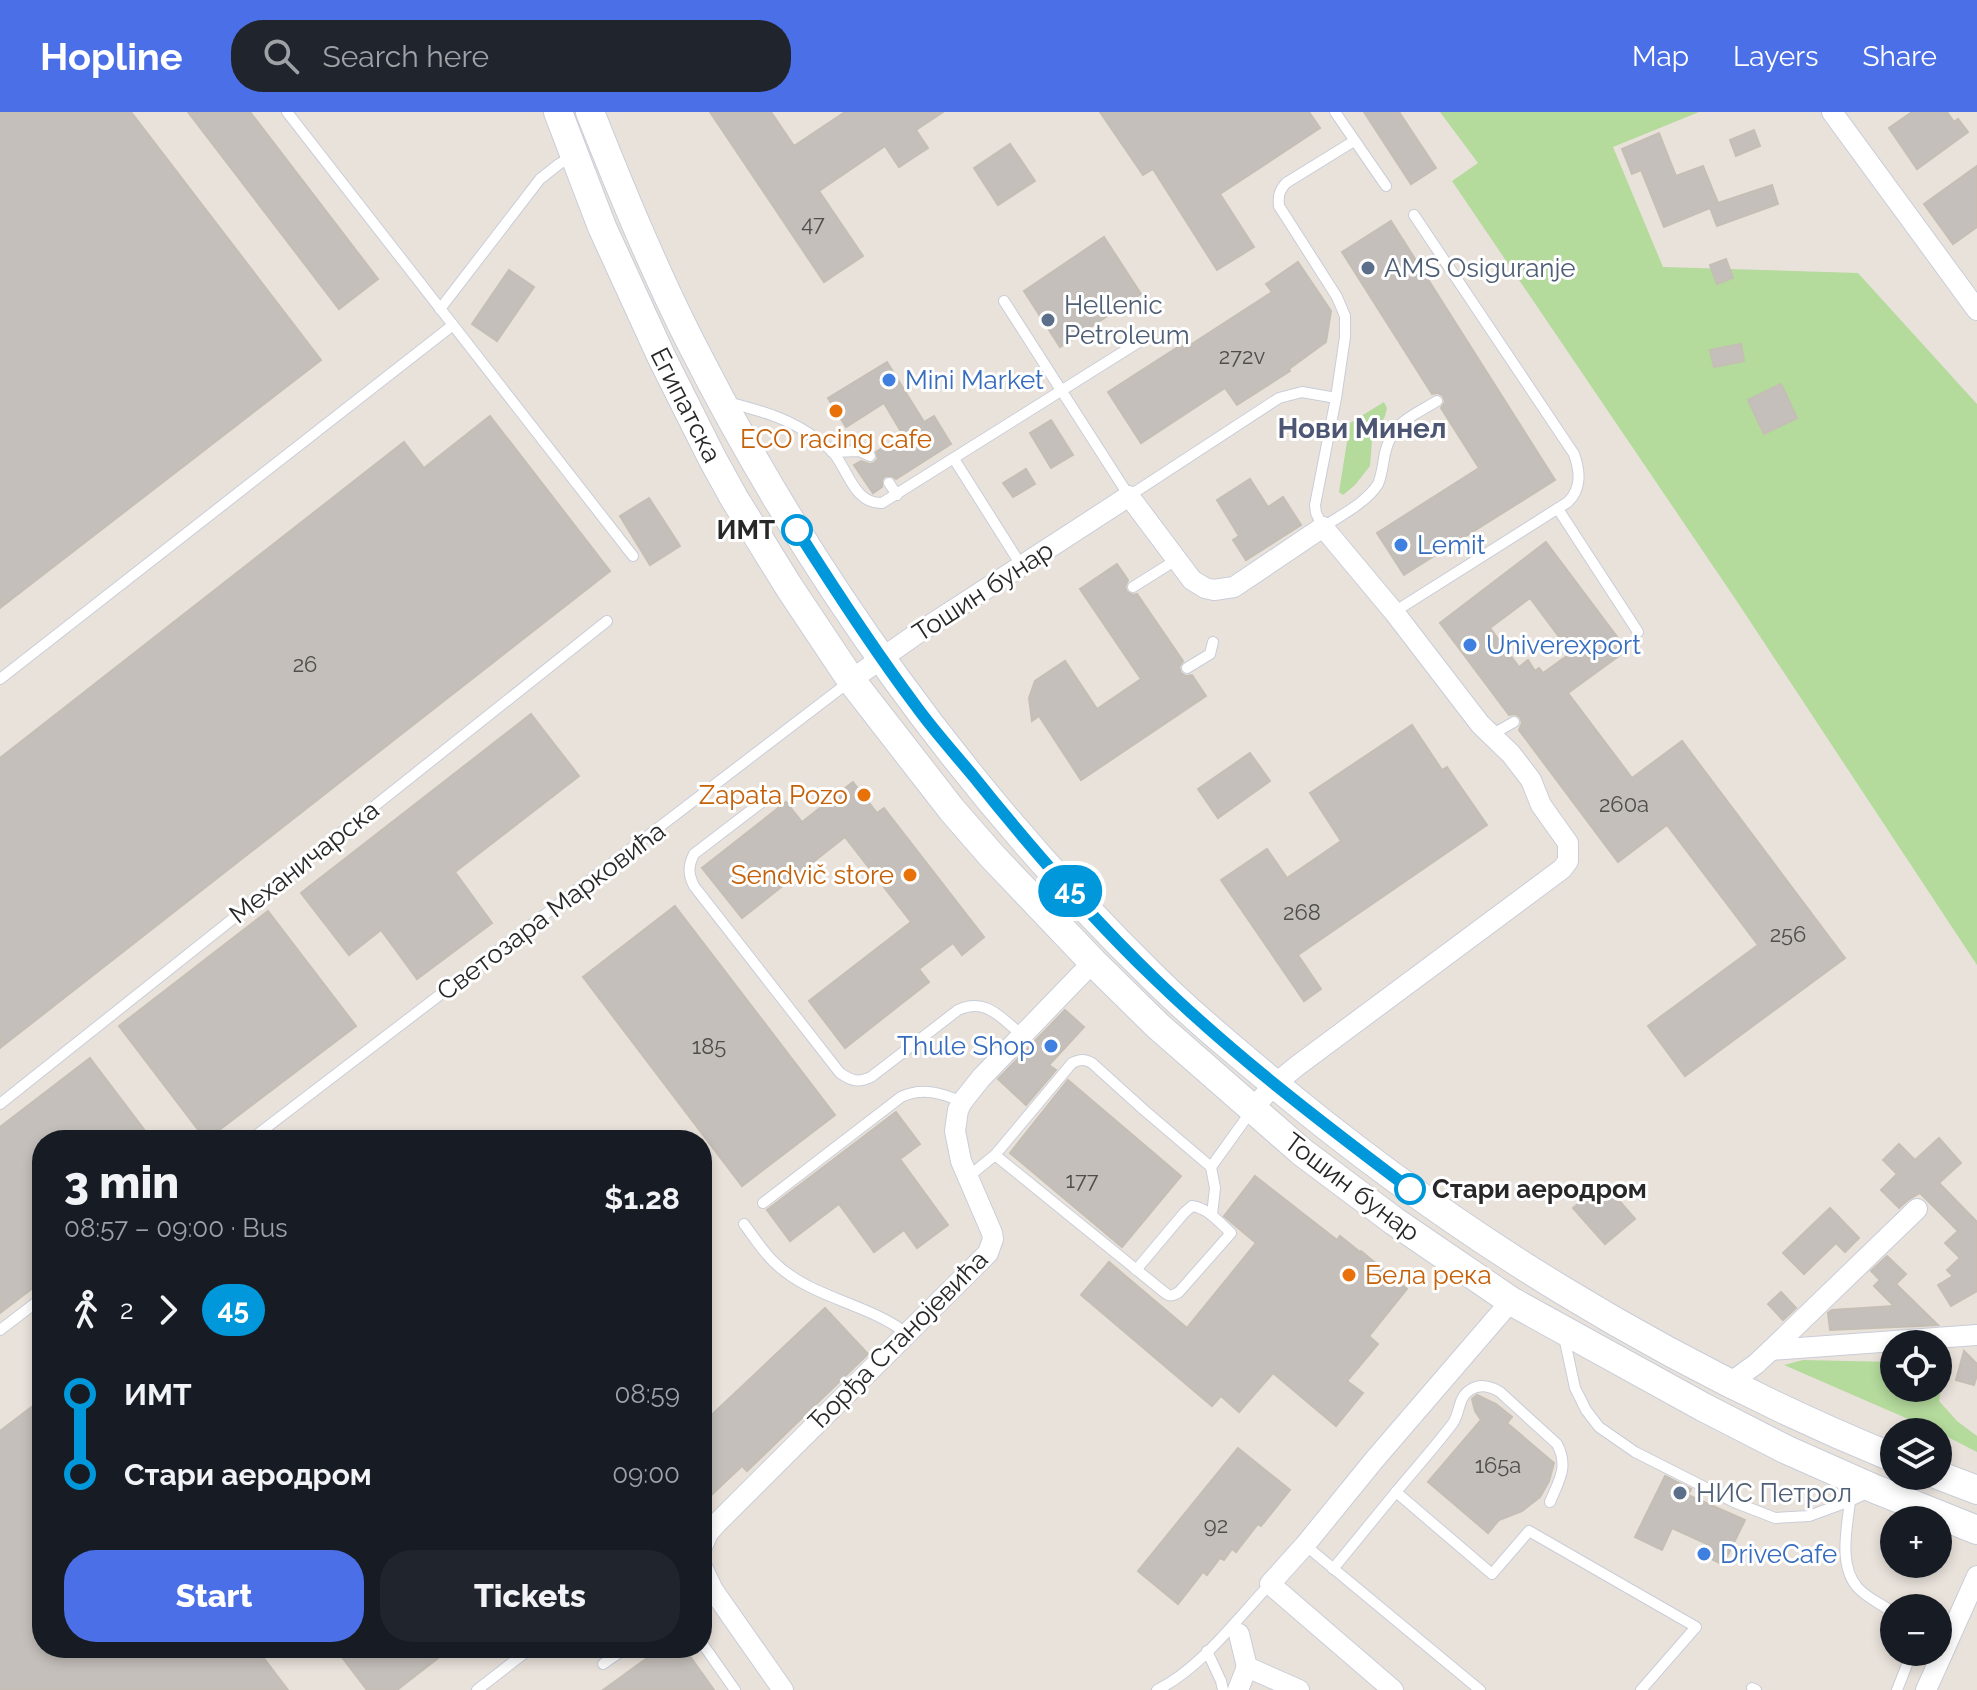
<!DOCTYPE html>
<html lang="en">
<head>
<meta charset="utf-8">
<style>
  body { margin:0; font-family:Raleway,sans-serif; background:#20242c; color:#f1f3f6; height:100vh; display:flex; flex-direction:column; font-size:30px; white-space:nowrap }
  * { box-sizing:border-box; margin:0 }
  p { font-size:26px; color:#9ea1a6 }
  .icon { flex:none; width:44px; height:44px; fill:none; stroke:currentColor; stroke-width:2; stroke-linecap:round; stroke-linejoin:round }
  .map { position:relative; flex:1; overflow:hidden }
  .side { position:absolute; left:32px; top:1018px; width:680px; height:528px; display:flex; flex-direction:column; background:#171b24; border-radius:32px; box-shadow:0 4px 12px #0003 }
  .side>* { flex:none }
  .badge { padding:0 16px; border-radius:26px; font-size:28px; line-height:52px }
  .controls { position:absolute; left:1880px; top:1218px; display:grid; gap:16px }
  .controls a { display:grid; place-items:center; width:72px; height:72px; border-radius:50%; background:#171b24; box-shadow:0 4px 12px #0003; font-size:40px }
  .map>.badge { position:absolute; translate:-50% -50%; box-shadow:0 0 0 4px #fff }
  .legs { display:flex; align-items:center; gap:12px; height:88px; padding:0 32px; font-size:26px }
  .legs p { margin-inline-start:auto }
  .overview { display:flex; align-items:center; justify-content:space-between; height:136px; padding:0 32px }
  h1 { font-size:44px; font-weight:800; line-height:60px }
  .primary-button { display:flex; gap:16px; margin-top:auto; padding:16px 32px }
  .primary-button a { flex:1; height:92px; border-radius:32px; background:#4b6fe6; color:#fff; font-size:32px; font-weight:800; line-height:92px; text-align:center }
  .primary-button a+a { background:#20242c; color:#f1f3f6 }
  ul { padding:0 32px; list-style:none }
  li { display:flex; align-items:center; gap:28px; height:80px; font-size:30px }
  li i { display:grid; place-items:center; width:12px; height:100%; margin:0 10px; background:currentColor }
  li i::after { content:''; width:20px; height:20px; margin:-10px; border:6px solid; border-radius:50%; background:#171b24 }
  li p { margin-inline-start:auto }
  li:first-child i { background:linear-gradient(#0000 50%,currentColor 0) }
  li:last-child i { background:linear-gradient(currentColor 50%,#0000 0) }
  header { display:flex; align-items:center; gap:48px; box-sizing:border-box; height:112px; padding:0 40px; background:#4b6fe6; color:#fff }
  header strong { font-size:38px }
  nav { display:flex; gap:44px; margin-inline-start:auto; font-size:28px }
  .search { width:560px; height:72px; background:#20242c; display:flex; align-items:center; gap:20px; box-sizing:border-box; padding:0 28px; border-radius:32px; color:#9ea1a6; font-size:30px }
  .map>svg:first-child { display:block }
</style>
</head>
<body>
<header>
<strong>Hopline</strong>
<div class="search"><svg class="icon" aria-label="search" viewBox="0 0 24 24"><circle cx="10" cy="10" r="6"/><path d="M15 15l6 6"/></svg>Search here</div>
<nav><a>Map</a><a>Layers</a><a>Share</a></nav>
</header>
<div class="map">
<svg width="1977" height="1578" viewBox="0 0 1977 1578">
  <rect width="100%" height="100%" fill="#e9e2db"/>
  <!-- green -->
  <g fill="#b4da9c">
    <path d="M 1440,0 L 1699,0 L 1613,35 L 1663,155 L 1858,161 L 1977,292 L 1977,853 L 1736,488 L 1452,69 L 1478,51 Z"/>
    <path d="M 1384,290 L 1387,296 L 1385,304 L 1372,329 L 1370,354 L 1355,373 L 1343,383 L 1339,380 L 1350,311 Z"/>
    <path d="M 1803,1248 L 1894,1250 L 1894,1276 L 1938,1276 L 1939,1250 L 1944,1264 L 1939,1289 L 1957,1309 L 1977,1324 L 1977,1340 L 1938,1320 L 1784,1253 Z"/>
  </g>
  <!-- building -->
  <g fill="#c4bfba" stroke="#c4beb5" stroke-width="2" fill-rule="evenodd">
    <path d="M 0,0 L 131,0 L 321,248 L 0,496 Z"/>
    <path d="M 188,0 L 250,0 L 378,167 L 339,197 Z"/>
    <path d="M 710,0 L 771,0 L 794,34 L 845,0 L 943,0 L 916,18 L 928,36 L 899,55 L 885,34 L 819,79 L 863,144 L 824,170 Z"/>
    <path d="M 1100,0 L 1309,0 L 1320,16 L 1220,82 L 1254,135 L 1217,158 L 1153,57 L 1143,63 Z"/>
    <path d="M 1364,0 L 1399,0 L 1436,56 L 1411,72 Z"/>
    <path d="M 1912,0 L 1947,0 L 1954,10 L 1958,7 L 1968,20 L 1917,57 L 1889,16 Z"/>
    <path d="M 1754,18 L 1760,34 L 1736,44 L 1730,28 Z"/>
    <path d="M 1659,21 L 1676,64 L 1703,54 L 1718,91 L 1772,73 L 1778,92 L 1717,114 L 1710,96 L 1664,115 L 1641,58 L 1632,62 L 1622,37 Z"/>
    <path d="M 1010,32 L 1035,69 L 998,93 L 974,56 Z"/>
    <path d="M 1977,54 L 1977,115 L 1953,132 L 1924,92 Z"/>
    <path d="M 1391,109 L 1555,368 L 1404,463 L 1377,421 L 1479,356 L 1441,296 L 1445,290 L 1443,284 L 1438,281 L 1432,282 L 1342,140 Z"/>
    <path d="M 1104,125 L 1141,182 L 1060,235 L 1024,179 Z"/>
    <path d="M 1726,147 L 1733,166 L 1717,172 L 1710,153 Z"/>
    <path d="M 1298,150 L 1331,199 L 1326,230 L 1289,257 L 1290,259 L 1237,293 L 1225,276 L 1141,331 L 1108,280 L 1181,233 L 1184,237 L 1272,180 L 1266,172 Z"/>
    <path d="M 509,158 L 534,175 L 497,229 L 472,212 Z"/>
    <path d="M 1741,232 L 1744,249 L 1714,255 L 1710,238 Z"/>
    <path d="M 887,250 L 924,310 L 934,304 L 951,332 L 896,367 L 892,364 L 885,364 L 882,368 L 882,375 L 873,381 L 854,353 L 861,349 L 870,352 L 874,351 L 878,347 L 876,340 L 903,323 L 884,291 L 846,315 L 828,286 Z"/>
    <path d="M 1781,272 L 1797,306 L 1764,322 L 1748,288 Z"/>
    <path d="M 490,304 L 610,459 L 0,936 L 0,646 L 404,330 L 424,356 Z"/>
    <path d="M 1051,308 L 1073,343 L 1051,356 L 1030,321 Z"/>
    <path d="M 1026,357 L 1035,372 L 1013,385 L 1003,371 Z"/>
    <path d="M 1250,367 L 1268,395 L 1283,385 L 1301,413 L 1246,448 L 1233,428 L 1239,424 L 1217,388 Z"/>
    <path d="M 649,386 L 680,434 L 650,453 L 620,404 Z"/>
    <path d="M 1546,430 L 1627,538 L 1568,581 L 1632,666 L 1682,629 L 1845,846 L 1685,964 L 1648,914 L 1758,833 L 1667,713 L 1618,750 L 1519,618 L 1522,611 L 1520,605 L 1515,602 L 1509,603 L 1440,511 ZM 1530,486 L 1571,541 L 1543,561 L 1539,556 L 1535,559 L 1528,548 L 1519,555 L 1490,516 Z"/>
    <path d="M 1117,452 L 1128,468 L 1125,475 L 1127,480 L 1133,483 L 1137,482 L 1183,549 L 1179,555 L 1181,561 L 1186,564 L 1192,563 L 1206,584 L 1081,668 L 1039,604 L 1032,609 L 1029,586 L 1035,569 L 1065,549 L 1097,597 L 1141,567 L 1080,477 Z"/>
    <path d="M 531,602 L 579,664 L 455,760 L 492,811 L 417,867 L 381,818 L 349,843 L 301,781 Z"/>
    <path d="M 1412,613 L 1442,658 L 1447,655 L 1487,713 L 1298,843 L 1321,877 L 1304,889 L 1221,768 L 1267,737 L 1287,766 L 1341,729 L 1310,681 Z"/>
    <path d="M 1250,641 L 1270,669 L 1218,706 L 1198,677 Z"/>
    <path d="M 853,670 L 877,701 L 884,696 L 984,825 L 962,843 L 953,831 L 919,857 L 929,870 L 845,936 L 809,889 L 911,810 L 845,725 L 742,806 L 702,756 L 786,690 L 802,710 Z"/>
    <path d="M 675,794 L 835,1003 L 742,1074 L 583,865 Z"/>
    <path d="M 268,799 L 356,914 L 206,1028 L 119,914 Z"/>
    <path d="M 1065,898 L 1084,915 L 1049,953 L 1056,958 L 1026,993 L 998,967 Z"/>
    <path d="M 90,946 L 152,1028 L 42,1028 L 42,1169 L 0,1201 L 0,1015 Z"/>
    <path d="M 1068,968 L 1181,1064 L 1122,1135 L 1010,1041 Z"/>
    <path d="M 896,1000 L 920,1032 L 900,1047 L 948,1113 L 917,1136 L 904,1118 L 874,1140 L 839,1092 L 790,1129 L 767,1098 Z"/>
    <path d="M 1939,1026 L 1961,1051 L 1939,1071 L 1977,1110 L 1977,1179 L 1951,1194 L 1938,1173 L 1953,1164 L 1947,1158 L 1960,1146 L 1945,1131 L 1958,1119 L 1920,1081 L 1908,1088 L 1899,1096 L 1881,1078 L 1897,1062 L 1883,1048 L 1899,1032 L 1915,1048 Z"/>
    <path d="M 1255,1064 L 1337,1128 L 1340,1124 L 1360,1140 L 1361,1139 L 1407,1177 L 1369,1224 L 1378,1232 L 1347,1269 L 1363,1281 L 1336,1314 L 1273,1261 L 1239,1300 L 1221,1284 L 1212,1294 L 1081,1183 L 1109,1150 L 1187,1216 L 1256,1131 L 1224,1104 Z"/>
    <path d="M 1603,1070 L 1635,1107 L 1605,1132 L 1573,1096 Z"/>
    <path d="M 1830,1096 L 1859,1126 L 1845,1140 L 1836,1131 L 1804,1162 L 1783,1141 Z"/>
    <path d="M 1887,1144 L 1906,1162 L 1896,1172 L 1938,1213 L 1830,1218 L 1828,1201 L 1832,1198 L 1894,1194 L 1874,1174 L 1880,1168 L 1871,1159 Z"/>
    <path d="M 1781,1180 L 1796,1196 L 1783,1208 L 1768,1192 Z"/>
    <path d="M 825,1196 L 868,1242 L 747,1359 L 742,1354 L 702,1392 L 702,1312 Z"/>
    <path d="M 1964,1239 L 1977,1252 L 1977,1263 L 1974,1273 L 1956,1268 Z"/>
    <path d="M 1477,1283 L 1496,1292 L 1512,1305 L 1507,1311 L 1554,1351 L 1549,1369 L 1540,1385 L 1522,1399 L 1499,1408 L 1488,1421 L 1428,1370 L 1481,1308 L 1475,1299 L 1472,1287 Z"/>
    <path d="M 42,1287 L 42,1536 L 256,1536 L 288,1578 L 0,1578 L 0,1319 Z"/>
    <path d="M 1238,1336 L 1290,1378 L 1261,1414 L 1258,1412 L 1236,1440 L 1232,1437 L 1224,1448 L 1220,1446 L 1207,1463 L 1203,1460 L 1178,1492 L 1138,1459 Z"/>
    <path d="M 1665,1364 L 1691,1377 L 1688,1383 L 1745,1408 L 1723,1453 L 1702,1442 L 1707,1432 L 1672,1416 L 1662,1438 L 1635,1425 Z"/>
    <path d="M 335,1536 L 451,1536 L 397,1578 L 367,1578 Z"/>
    <path d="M 661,1536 L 684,1536 L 714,1578 L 603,1578 Z"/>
  </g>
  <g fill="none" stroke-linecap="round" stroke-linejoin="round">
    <defs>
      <g id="lane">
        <path d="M 287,0 L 633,444"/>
        <path d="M 1335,0 L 1386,74"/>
        <path d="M 1354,29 L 1286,71 C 1279,79 1278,84 1279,94 L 1337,185 L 1345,204 L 1345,225 L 1336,286 L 1315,393 L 1316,401 L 1323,415 C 1341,403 1366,391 1378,372 C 1382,363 1383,351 1385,341 C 1393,309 1411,305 1437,289"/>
        <path d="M 1004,189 L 1129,384 L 1279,286 L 1302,280 L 1336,286"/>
        <path d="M 440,197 L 540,67 L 559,52 L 571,45"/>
        <path d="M 727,290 C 761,299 790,306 818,328 C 823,332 829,336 833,340 C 848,358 854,392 882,391 L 1150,223"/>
        <path d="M 832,340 L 859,339 L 870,344"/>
        <path d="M 954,347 L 1021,453"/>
        <path d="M 889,371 L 897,383"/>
        <path d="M 1558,397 L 1638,520"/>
        <path d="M 1133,475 L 1176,448"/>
        <path d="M 1394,500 L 1568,390 C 1582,376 1580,359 1574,342 L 1414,103"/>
        <path d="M 1187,556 L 1210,542 L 1213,530"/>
        <path d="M 0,567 L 453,213"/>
        <path d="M 1491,623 L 1514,610"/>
        <path d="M 771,683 L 694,742 C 688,754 688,762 694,774 L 840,961 C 852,969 858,971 871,965 L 958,898 C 986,885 1001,906 1022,923"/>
        <path d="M 0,992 L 607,509"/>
        <path d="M 250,1028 L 849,570"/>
        <path d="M 995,1043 L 1164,1180 C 1170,1185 1173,1184 1179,1180 L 1231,1121 C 1220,1111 1208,1096 1192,1094 L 1184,1101 L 1136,1158"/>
        <path d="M 1211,1055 L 1252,998"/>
        <path d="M 968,1065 L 995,1043 L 1072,951 C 1080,947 1085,947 1092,951 L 1144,998 L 1211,1055 L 1215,1076 L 1212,1103"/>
        <path d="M 763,1091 L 901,985 C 922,975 942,981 962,990"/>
        <path d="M 744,1112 C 754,1125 763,1140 775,1151 C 811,1186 867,1191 906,1221"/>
        <path d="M 0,1218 L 42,1186"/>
        <path d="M 1564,1225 L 1575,1276 L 1586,1298 L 1599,1315 L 1635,1340 L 1734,1390 L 1775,1406 L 1809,1404 L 1850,1389 L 1869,1380"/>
        <path d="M 1396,1380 C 1415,1357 1435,1335 1453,1311 C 1460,1301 1458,1285 1470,1278 C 1480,1271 1490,1274 1500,1280 L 1557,1332 C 1569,1355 1559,1368 1550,1390"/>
        <path d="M 1850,1389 C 1847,1416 1838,1454 1858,1476 C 1867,1486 1883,1493 1894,1501"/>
        <path d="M 1305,1433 L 1480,1578"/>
        <path d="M 1333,1457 L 1396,1380 L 1492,1462 L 1529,1419 L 1696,1515 L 1641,1578"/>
        <path d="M 702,1531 L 735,1578"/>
        <path d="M 1207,1539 L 1221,1569 L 1223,1578"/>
        <path d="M 603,1552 L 626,1536"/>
        <path d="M 1752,1576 L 1756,1578"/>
        <path d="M 477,1578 L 531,1536"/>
        <path d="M 1157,1578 C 1201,1556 1237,1507 1270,1472"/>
        <path d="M 1897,1578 L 1912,1540"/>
      </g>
      <g id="street">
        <path d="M 1832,0 L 1977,198"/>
        <path d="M 851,568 L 915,523 L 1129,384 L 1192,468 L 1205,476 L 1214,478 L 1234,475 L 1323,415 L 1394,500 L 1480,612 L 1511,642 L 1531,668 L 1541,693 L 1568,731 L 1568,749 L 1562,757 L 1297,954 L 1275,972 L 1253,996"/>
        <path d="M 1771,1238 L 1977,1223"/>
        <path d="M 1730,1271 L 1756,1252 L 1771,1238 L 1917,1097"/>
        <path d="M 702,1435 L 708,1421 L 717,1411 L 988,1141 L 993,1127 L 992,1121 L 961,1049 L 955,1019 L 958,998 L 962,990 L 981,966 L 1093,850"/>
        <path d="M 702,1455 L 713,1478 L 783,1578"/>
        <path d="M 1239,1522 L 1247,1555"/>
        <path d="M 1238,1578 L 1247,1555 L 1299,1578"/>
        <path d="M 1393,1578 L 1270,1472 L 1305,1433 L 1375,1347 L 1511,1189"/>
        <path d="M 1926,1578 L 1977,1464"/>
      </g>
      <g id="secondary">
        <path d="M 558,0 L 602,115 L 662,246 L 712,346 L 734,386 L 789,475 L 851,568 L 952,698 L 992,744 L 1093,850 L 1158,914 L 1302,1040 L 1394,1109 L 1511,1189 L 1703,1295 L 1787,1338 L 1875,1377 L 1977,1418"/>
        <path d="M 590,0 C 621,78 653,156 691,231 C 808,462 965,681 1151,863 C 1185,897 1222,928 1259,959 C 1449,1120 1664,1252 1894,1346"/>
        <path d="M 1938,1363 L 1977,1378"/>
      </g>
    </defs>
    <!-- lane casing -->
    <use href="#lane" stroke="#c9cdd8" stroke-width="12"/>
    <!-- street casing -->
    <use href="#street" stroke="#c9cdd8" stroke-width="22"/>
    <!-- secondary casing -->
    <use href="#secondary" stroke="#c9cdd8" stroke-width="30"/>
    <!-- lane -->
    <use href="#lane" stroke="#fff" stroke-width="10"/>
    <!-- street -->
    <use href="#street" stroke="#fff" stroke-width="20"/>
    <!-- secondary -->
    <use href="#secondary" stroke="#fff" stroke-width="28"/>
  </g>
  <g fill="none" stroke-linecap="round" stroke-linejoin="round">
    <defs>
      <path id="line-1" d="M 797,418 C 835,478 874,538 916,594 C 934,619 955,642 974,665 C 1030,735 1088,802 1152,864 C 1232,942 1321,1010 1410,1077"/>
    </defs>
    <!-- line-1 casing -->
    <use href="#line-1" stroke="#fff" stroke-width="18"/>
    <!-- line-1 -->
    <use href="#line-1" stroke="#0098da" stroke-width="12"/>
  </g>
  <!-- markers -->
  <g fill="#5c6f8a" stroke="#fff" stroke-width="3">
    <circle cx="1368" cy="156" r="8"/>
    <circle cx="1048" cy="208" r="8"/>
    <circle cx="1680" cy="1381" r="8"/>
  </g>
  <g fill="#3f7fe0" stroke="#fff" stroke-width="3">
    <circle cx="889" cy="268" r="8"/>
    <circle cx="1401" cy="433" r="8"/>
    <circle cx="1470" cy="533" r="8"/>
    <circle cx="1051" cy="934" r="8"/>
    <circle cx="1704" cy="1442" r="8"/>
  </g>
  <g fill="#e8710a" stroke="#fff" stroke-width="3">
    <circle cx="836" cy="299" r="8"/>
    <circle cx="864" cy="683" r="8"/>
    <circle cx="910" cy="763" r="8"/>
    <circle cx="1349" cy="1163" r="8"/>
  </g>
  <g fill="#fff" stroke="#0098da" stroke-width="4">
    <circle cx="797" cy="418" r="14"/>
    <circle cx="1410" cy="1077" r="14"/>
  </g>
  <g text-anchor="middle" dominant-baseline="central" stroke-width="6" stroke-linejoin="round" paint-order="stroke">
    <!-- number labels -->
    <g font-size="22" fill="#4f4e4c">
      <text x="813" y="111">47</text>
      <text x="1242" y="244">272v</text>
      <text x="305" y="552">26</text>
      <text x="1624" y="692">260a</text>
      <text x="1302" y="800">268</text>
      <text x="1788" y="822">256</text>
      <text x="709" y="934">185</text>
      <text x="1082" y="1068">177</text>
      <text x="1498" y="1353">165a</text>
      <text x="1216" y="1413">92</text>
    </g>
    <!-- service labels -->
    <g font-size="26" fill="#4e5e75" stroke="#fff" text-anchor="start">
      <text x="1384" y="156">AMS Osiguranje</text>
      <text x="1064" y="193">Hellenic<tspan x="1064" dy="30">Petroleum</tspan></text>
      <text x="1696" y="1381">НИС Петрол</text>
    </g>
    <!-- shop labels -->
    <g font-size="26" fill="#366cbe" stroke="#fff" text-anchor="start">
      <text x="905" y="268">Mini Market</text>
      <text x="1417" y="433">Lemit</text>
      <text x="1486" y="533">Univerexport</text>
      <text x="1035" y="934" text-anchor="end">Thule Shop</text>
      <text x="1720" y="1442">DriveCafe</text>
    </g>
    <!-- street labels -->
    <g font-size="26" fill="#282828" stroke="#fff">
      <text transform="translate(686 293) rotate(63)">Египатска</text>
      <text transform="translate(983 479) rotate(-33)">Тошин бунар</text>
      <text transform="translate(304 750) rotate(-38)">Механичарска</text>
      <text transform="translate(551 799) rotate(-37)">Светозара Марковића</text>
      <text transform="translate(1352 1075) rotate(37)">Тошин бунар</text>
      <text transform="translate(898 1228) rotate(-45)">Ђорђа Станојевића</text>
    </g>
    <!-- food labels -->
    <g font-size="26" fill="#c56008" stroke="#fff" text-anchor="end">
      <text x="836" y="327" text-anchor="middle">ECO racing cafe</text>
      <text x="848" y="683">Zapata Pozo</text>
      <text x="894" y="763">Sendvič store</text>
      <text x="1365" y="1163" text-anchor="start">Бела река</text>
    </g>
    <!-- stop labels -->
    <g font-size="26" font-weight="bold" fill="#282828" stroke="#fff" text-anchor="end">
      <text x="775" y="418">ИМТ</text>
      <text x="1432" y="1077" text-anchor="start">Стари аеродром</text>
    </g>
    <!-- neighbourhood labels -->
    <g font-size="28" font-weight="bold" fill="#4d5673" stroke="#fff">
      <text x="1362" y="316">Нови Минел</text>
    </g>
  </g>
</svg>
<div class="controls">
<a><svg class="icon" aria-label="locate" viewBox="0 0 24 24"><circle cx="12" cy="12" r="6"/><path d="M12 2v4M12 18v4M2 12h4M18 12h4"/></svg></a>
<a><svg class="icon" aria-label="layers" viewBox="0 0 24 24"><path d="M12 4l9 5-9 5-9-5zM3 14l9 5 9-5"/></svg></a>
<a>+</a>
<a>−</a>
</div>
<b class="badge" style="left:1070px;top:779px;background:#0098da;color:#fff">45</b>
<section class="side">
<div class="overview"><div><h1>3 min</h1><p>08:57 – 09:00 · Bus</p></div><b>$1.28</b></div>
<div class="legs"><svg class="icon" aria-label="walk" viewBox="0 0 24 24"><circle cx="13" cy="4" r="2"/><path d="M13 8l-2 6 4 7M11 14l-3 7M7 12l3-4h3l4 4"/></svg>2<svg class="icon" aria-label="forward" viewBox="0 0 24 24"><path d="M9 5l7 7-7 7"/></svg><b class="badge" style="background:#0098da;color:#fff">45</b></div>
<ul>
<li><i style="color:#0098da"></i><b>ИМТ</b><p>08:59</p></li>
<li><i style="color:#0098da"></i><b>Стари аеродром</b><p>09:00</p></li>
</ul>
<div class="primary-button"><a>Start</a><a>Tickets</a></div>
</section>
</div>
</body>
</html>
